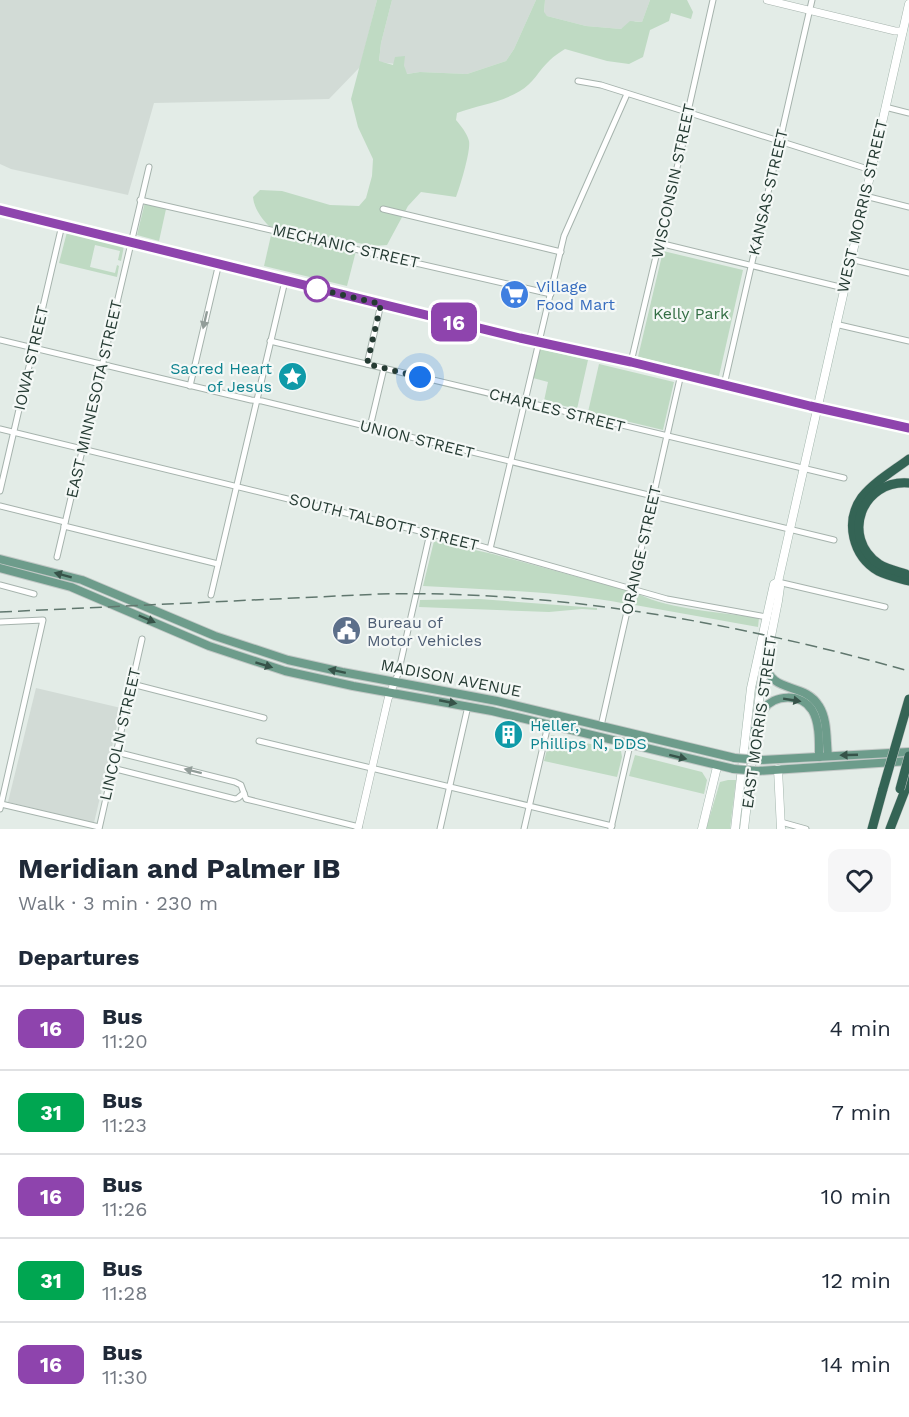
<!DOCTYPE html>
<html lang="en">
<head>
<meta charset="utf-8">
<style>
  body { margin:0; font-family:"Work Sans",sans-serif; background:#f6f6f7; color:#1f2937; height:100vh; display:flex; flex-direction:column; font-size:22px; white-space:nowrap }
  * { box-sizing:border-box; margin:0 }
  p { font-size:20px; color:#747a83 }
  .icon { flex:none; width:33px; height:33px; fill:none; stroke:currentColor; stroke-width:2; stroke-linecap:round; stroke-linejoin:round }
  .map { position:relative; height:829px; overflow:hidden }
  .side { display:flex; flex-direction:column; background:#fff; flex:1 }
  .side>* { flex:none }
  .badge { padding:0 12px; border-radius:9px; font-size:21px; line-height:39px }
  .you { position:absolute; width:30px; height:30px; margin:-15px; border:4px solid #fff; border-radius:50%; background:#1a73e8; box-shadow:0 0 0 9px #1a73e833 }
  .map>.badge { position:absolute; translate:-50% -50%; box-shadow:0 0 0 3px #fff }
  h2 { padding:0 18px; font-size:22px; line-height:54px }
  .round { display:grid; place-items:center; flex:none; width:63px; height:63px; border-radius:12px; background:#f6f6f7 }
  .overview { display:flex; align-items:center; justify-content:space-between; height:102px; padding:0 18px }
  h1 { font-size:28px; font-weight:700; line-height:45px }
  ul { padding:0; list-style:none }
  li { display:flex; align-items:center; gap:18px; height:84px; padding:0 18px; border-top:2px solid #e0e1e3 }
  li div { flex:1 }
  li b { display:block; font-size:22px }
  li em { font-style:normal }
  li .badge { min-width:66px; font-weight:700; text-align:center }
  .map>svg:first-child { display:block }
</style>
</head>
<body>
<div class="map">
<svg width="909" height="829" viewBox="0 0 909 829">
  <rect width="100%" height="100%" fill="#e3ece7"/>
  <!-- built -->
  <g fill="#d2dbd6">
    <path d="M 0,0 L 377,0 L 360,67 L 329,99 L 154,103 L 128,195 L 11,169 L 0,164 Z"/>
    <path d="M 392,0 L 536,0 L 514,49 L 506,61 L 467,74 L 420,72 L 406,74 L 404,65 L 379,62 L 381,43 Z"/>
    <path d="M 545,0 L 650,0 L 642,22 L 635,21 L 621,29 L 586,26 L 547,16 L 544,13 Z"/>
    <path d="M 36,688 L 121,708 L 94,823 L 8,802 Z"/>
  </g>
  <!-- green -->
  <g fill="#bfdac3">
    <path d="M 377,0 L 392,0 L 381,43 L 379,61 L 393,65 L 395,57 L 405,56 L 404,65 L 407,74 L 420,72 L 467,74 L 506,61 L 514,49 L 536,0 L 545,0 L 544,12 L 547,16 L 586,26 L 621,29 L 630,21 L 642,22 L 650,0 L 687,0 L 693,12 L 691,19 L 671,13 L 669,21 L 650,30 L 643,57 L 629,64 L 607,61 L 565,49 C 560,52 554,56 550,60 C 539,70 533,84 520,91 C 500,103 478,105 457,113 L 456,120 C 461,126 467,133 469,141 C 471,150 460,187 456,197 L 421,192 L 408,206 L 387,245 L 374,246 L 269,226 C 261,218 254,208 253,197 L 260,190 L 282,191 L 330,205 L 359,206 L 366,198 L 372,176 L 373,159 L 358,127 L 351,99 Z"/>
    <path d="M 145,202 L 166,209 L 159,241 L 137,235 Z"/>
    <path d="M 272,231 L 356,251 L 347,286 L 264,266 Z"/>
    <path d="M 67,232 L 124,246 L 121,261 L 118,260 L 120,251 L 95,245 L 90,267 L 115,273 L 117,265 L 119,266 L 117,277 L 59,263 Z"/>
    <path d="M 663,251 L 743,270 L 719,376 L 638,357 Z"/>
    <path d="M 540,349 L 588,360 L 577,409 L 544,401 L 548,382 L 533,378 Z"/>
    <path d="M 599,364 L 674,382 L 663,430 L 588,412 Z"/>
    <path d="M 434,541 L 493,554 L 629,591 L 627,604 C 560,591 491,590 423,586 Z"/>
    <path d="M 638,594 C 672,610 721,612 759,618 L 758,627 L 635,605 Z"/>
    <path d="M 479,599 L 597,608 L 597,610 L 582,609 L 549,612 L 419,607 L 420,600 Z"/>
    <path d="M 551,735 L 621,751 L 622,757 L 617,777 L 544,761 Z"/>
    <path d="M 635,755 L 702,772 L 707,780 L 704,794 L 629,776 Z"/>
    <path d="M 728,780 L 736,780 L 730,829 L 706,829 L 720,782 Z"/>
  </g>
  <g fill="none" stroke-linecap="round" stroke-linejoin="round">
    <defs>
      <g id="minor">
        <path d="M 578,81 L 601,85 L 871,170"/>
        <path d="M 885,107 L 909,113"/>
        <path d="M 865,196 L 909,207"/>
        <path d="M 140,200 L 551,294"/>
        <path d="M 383,209 L 561,252"/>
        <path d="M 659,243 L 844,288"/>
        <path d="M 850,259 L 909,273"/>
        <path d="M 835,324 L 909,341"/>
        <path d="M 0,340 L 251,400 L 262,401 L 834,540"/>
        <path d="M 270,341 L 844,478"/>
        <path d="M 631,362 L 689,117 L 689,107 L 713,0"/>
        <path d="M 367,364 L 381,304"/>
        <path d="M 724,385 L 812,0"/>
        <path d="M 190,386 L 219,263"/>
        <path d="M 370,427 L 384,368"/>
        <path d="M 0,429 L 473,544 L 667,599 L 767,617"/>
        <path d="M 0,491 L 62,225"/>
        <path d="M 0,506 L 65,522"/>
        <path d="M 64,526 L 218,564"/>
        <path d="M 490,549 L 564,236 L 627,94"/>
        <path d="M 57,557 L 149,167"/>
        <path d="M 778,582 L 885,607"/>
        <path d="M 0,585 L 34,594"/>
        <path d="M 211,595 L 285,281"/>
        <path d="M 0,622 L 43,620 L 0,809"/>
        <path d="M 395,681 L 398,674 L 430,533"/>
        <path d="M 132,684 L 264,718"/>
        <path d="M 601,726 L 681,374"/>
        <path d="M 259,741 L 612,826"/>
        <path d="M 116,752 L 235,782 L 241,785 L 246,799 L 359,827"/>
        <path d="M 112,768 L 235,799 L 238,798 L 244,793"/>
        <path d="M 1,804 L 99,827"/>
        <path d="M 781,822 L 806,829"/>
        <path d="M 611,828 L 630,745"/>
        <path d="M 99,829 L 142,639"/>
        <path d="M 440,829 L 468,706"/>
        <path d="M 524,829 L 548,725"/>
      </g>
      <g id="tertiary">
        <path d="M 767,0 L 895,31 L 903,31"/>
        <path d="M 358,829 L 388,699 L 395,681"/>
      </g>
      <g id="secondary">
        <path d="M 0,210 L 539,343 L 631,362 L 810,407 L 909,428"/>
        <path d="M 778,769 L 781,829"/>
        <path d="M 702,829 L 717,767"/>
        <path d="M 735,829 L 751,688 L 774,584 L 778,582 L 909,4"/>
        <path d="M 744,829 L 760,692 L 778,601 L 780,587 L 778,582"/>
      </g>
      <g id="primary">
        <path d="M 0,559 L 82,580 L 215,636 L 288,660 L 342,672 L 497,701 L 735,758"/>
        <path d="M 0,568 L 71,587 L 209,646 L 285,671 L 353,686 L 492,711 L 734,769"/>
        <path d="M 765,662 C 770,695 804,681 819,706 C 828,720 826,740 828,756"/>
        <path d="M 754,733 C 756,725 758,717 763,710 C 774,694 801,693 812,710 C 820,723 819,743 819,757"/>
        <path d="M 760,760 L 909,752"/>
        <path d="M 758,771 L 909,761"/>
      </g>
      <g id="motorway">
        <path d="M 909,459 C 893,471 874,482 862,497 C 844,522 853,556 878,571 C 888,576 898,578 909,581"/>
        <path d="M 906,574 C 897,571 887,569 879,564 C 840,537 862,479 909,483"/>
        <path d="M 872,829 L 883,789"/>
        <path d="M 890,829 L 909,780"/>
      </g>
    </defs>
    <!-- minor casing -->
    <use href="#minor" stroke="#a6b3ad" stroke-width="7"/>
    <!-- tertiary casing -->
    <use href="#tertiary" stroke="#a6b3ad" stroke-width="8"/>
    <!-- secondary casing -->
    <use href="#secondary" stroke="#a3b6ad" stroke-width="9"/>
    <!-- primary casing -->
    <use href="#primary" stroke="#c2c8c6" stroke-width="10"/>
    <!-- motorway casing -->
    <use href="#motorway" stroke="#c2c8c6" stroke-width="10"/>
    <!-- minor -->
    <use href="#minor" stroke="#fff" stroke-width="5"/>
    <!-- tertiary -->
    <use href="#tertiary" stroke="#fff" stroke-width="7"/>
    <!-- secondary -->
    <use href="#secondary" stroke="#fff" stroke-width="8"/>
    <!-- primary -->
    <use href="#primary" stroke="#6d9c8b" stroke-width="8"/>
    <!-- motorway -->
    <use href="#motorway" stroke="#346455" stroke-width="9"/>
    <!-- rail -->
    <path stroke="#60776e" stroke-width="1.5" stroke-dasharray="12 6" stroke-linecap="butt" d="M 0,612 L 380,594 C 559,590 737,623 909,671"/>
    <defs>
      <g id="primary-bridge">
        <path d="M 735,758 L 760,760"/>
        <path d="M 734,769 L 758,771"/>
      </g>
      <g id="motorway-bridge">
        <path d="M 883,789 L 909,699"/>
        <path d="M 900,789 L 909,756"/>
      </g>
    </defs>
    <!-- primary-bridge casing -->
    <use href="#primary-bridge" stroke="#c2c8c6" stroke-width="10" stroke-linecap="butt"/>
    <!-- motorway-bridge casing -->
    <use href="#motorway-bridge" stroke="#c2c8c6" stroke-width="10" stroke-linecap="butt"/>
    <!-- primary-bridge -->
    <use href="#primary-bridge" stroke="#6d9c8b" stroke-width="8"/>
    <!-- motorway-bridge -->
    <use href="#motorway-bridge" stroke="#346455" stroke-width="9"/>
  </g>
  <!-- one-way arrows -->
  <defs><path id="oneway-solid" d="M-6-.8H1V-3.2L6.5 0L1 3.2V.8H-6Z" transform="scale(1.5)"/></defs>
  <g fill="#929d99">
    <use href="#oneway-solid" transform="translate(205 320) rotate(103)"/>
    <use href="#oneway-solid" transform="translate(193 771) rotate(-166)"/>
  </g>
  <g fill="#375349">
    <use href="#oneway-solid" transform="translate(63 575) rotate(-165)"/>
    <use href="#oneway-solid" transform="translate(147 619) rotate(23)"/>
    <use href="#oneway-solid" transform="translate(264 665) rotate(17)"/>
    <use href="#oneway-solid" transform="translate(337 671) rotate(-168)"/>
    <use href="#oneway-solid" transform="translate(792 700) rotate(9)"/>
    <use href="#oneway-solid" transform="translate(448 702) rotate(11)"/>
    <use href="#oneway-solid" transform="translate(849 755) rotate(178)"/>
    <use href="#oneway-solid" transform="translate(678 757) rotate(14)"/>
  </g>
  <g fill="none" stroke-linecap="round" stroke-linejoin="round">
    <defs>
      <path id="line" d="M 0,210 L 520,338 L 631,362 L 810,406 L 909,428"/>
    </defs>
    <!-- line casing -->
    <use href="#line" stroke="#fff" stroke-width="14"/>
    <!-- line -->
    <use href="#line" stroke="#8e44ad" stroke-width="9"/>
    <!-- walk -->
    <path stroke="#253b33" stroke-width="6" stroke-dasharray="0 10.8" d="M 317,289 L 309,287 L 381,304 L 367,364 L 420,377"/>
  </g>
  <!-- icons -->
  <defs>
    <symbol id="supermarket-disc" viewBox="-11 -11 22 22"><circle r="9.5" fill="#3f7fe0" stroke="#f4f8f6"/><path d="M-6-5.5h2.5l.6 2H6L4.5 2H-2.5L-4.4-4H-6ZM-1.5 3.2a1.3 1.3 0 1 0 .1 0ZM3 3.2a1.3 1.3 0 1 0 .1 0Z" fill="#fff"/></symbol>
    <symbol id="sight-disc" viewBox="-11 -11 22 22"><circle r="9.5" fill="#0f9aa8" stroke="#f4f8f6"/><path d="M0-6L1.8-2.2L6-1.7L2.9 1.2L3.7 5.4L0 3.3L-3.7 5.4L-2.9 1.2L-6-1.7L-1.8-2.2Z" fill="#fff"/></symbol>
    <symbol id="civic-disc" viewBox="-11 -11 22 22"><circle r="9.5" fill="#5c6f8a" stroke="#f4f8f6"/><path d="M-.6-6.5H3V-4.5H.6V-3L4-1V1h2V6H-6V1h2V-1L-.6-3ZM-1.2 2.5V6h2.4V2.5Z" fill="#fff"/></symbol>
    <symbol id="building-disc" viewBox="-11 -11 22 22"><circle r="9.5" fill="#0f9aa8" stroke="#f4f8f6"/><path d="M-4-6H4V6H1V3H-1V6H-4ZM-2.5-4.3h1.7v1.8h-1.7ZM.8-4.3h1.7v1.8H.8ZM-2.5-1h1.7V.8h-1.7ZM.8-1h1.7V.8H.8Z" fill="#fff"/></symbol>
  </defs>
  <g fill-rule="evenodd">
    <use href="#supermarket-disc" x="498" y="278" width="33" height="33"/>
    <use href="#sight-disc" x="276" y="360" width="33" height="33"/>
    <use href="#civic-disc" x="330" y="614" width="33" height="33"/>
    <use href="#building-disc" x="492" y="718" width="33" height="33"/>
  </g>
  <!-- markers -->
  <circle fill="#fff" stroke="#8e44ad" stroke-width="3" cx="317" cy="289" r="12"/>
  <g text-anchor="middle" dominant-baseline="central" stroke-width="4.5" stroke-linejoin="round" paint-order="stroke">
    <!-- street labels -->
    <g font-size="16" fill="#253b33" stroke="#f4f8f6">
      <text transform="translate(673 181) rotate(-78)">WISCONSIN STREET</text>
      <text transform="translate(768 192) rotate(-77)">KANSAS STREET</text>
      <text transform="translate(862 206) rotate(-77)">WEST MORRIS STREET</text>
      <text transform="translate(346 246) rotate(13)">MECHANIC STREET</text>
      <text transform="translate(31 358) rotate(-77)">IOWA STREET</text>
      <text transform="translate(94 399) rotate(-77)">EAST MINNESOTA STREET</text>
      <text transform="translate(557 410) rotate(14)">CHARLES STREET</text>
      <text transform="translate(417 439) rotate(14)">UNION STREET</text>
      <text transform="translate(384 522) rotate(14)">SOUTH TALBOTT STREET</text>
      <text transform="translate(641 550) rotate(-77)">ORANGE STREET</text>
      <text transform="translate(451 678) rotate(11)">MADISON AVENUE</text>
      <text transform="translate(759 723) rotate(-82)">EAST MORRIS STREET</text>
      <text transform="translate(120 734) rotate(-77)">LINCOLN STREET</text>
    </g>
    <!-- shop labels -->
    <g font-size="16" fill="#366cbe" stroke="#f4f8f6" text-anchor="start">
      <text x="536" y="286">Village<tspan x="536" dy="18">Food Mart</tspan></text>
    </g>
    <!-- park labels -->
    <g font-size="16" fill="#336e44" stroke="#f4f8f6">
      <text x="691" y="313">Kelly Park</text>
    </g>
    <!-- culture labels -->
    <g font-size="16" fill="#0d838f" stroke="#f4f8f6" text-anchor="end">
      <text x="272" y="368">Sacred Heart<tspan x="272" dy="18">of Jesus</tspan></text>
      <text x="530" y="725" text-anchor="start">Heller,<tspan x="530" dy="18">Phillips N, DDS</tspan></text>
    </g>
    <!-- service labels -->
    <g font-size="16" fill="#4e5e75" stroke="#f4f8f6" text-anchor="start">
      <text x="367" y="622">Bureau of<tspan x="367" dy="18">Motor Vehicles</tspan></text>
    </g>
  </g>
</svg>
<div class="you" style="left:420px;top:377px"></div>
<b class="badge" style="left:454px;top:322px;background:#8e44ad;color:#fff">16</b>
</div>
<section class="side">
<div class="overview"><div><h1>Meridian and Palmer IB</h1><p>Walk · 3 min · 230 m</p></div><a class="round"><svg class="icon" aria-label="heart" viewBox="0 0 24 24"><path d="M12 20l-8-8c-3-5 5-10 8-4 3-6 11-1 8 4z"/></svg></a></div>
<h2>Departures</h2>
<ul>
<li><span class="badge" style="background:#8e44ad;color:#fff">16</span><div><b>Bus</b><p>11:20</p></div><em>4 min</em></li>
<li><span class="badge" style="background:#00a651;color:#fff">31</span><div><b>Bus</b><p>11:23</p></div><em>7 min</em></li>
<li><span class="badge" style="background:#8e44ad;color:#fff">16</span><div><b>Bus</b><p>11:26</p></div><em>10 min</em></li>
<li><span class="badge" style="background:#00a651;color:#fff">31</span><div><b>Bus</b><p>11:28</p></div><em>12 min</em></li>
<li><span class="badge" style="background:#8e44ad;color:#fff">16</span><div><b>Bus</b><p>11:30</p></div><em>14 min</em></li>
</ul>
</section>
</body>
</html>
